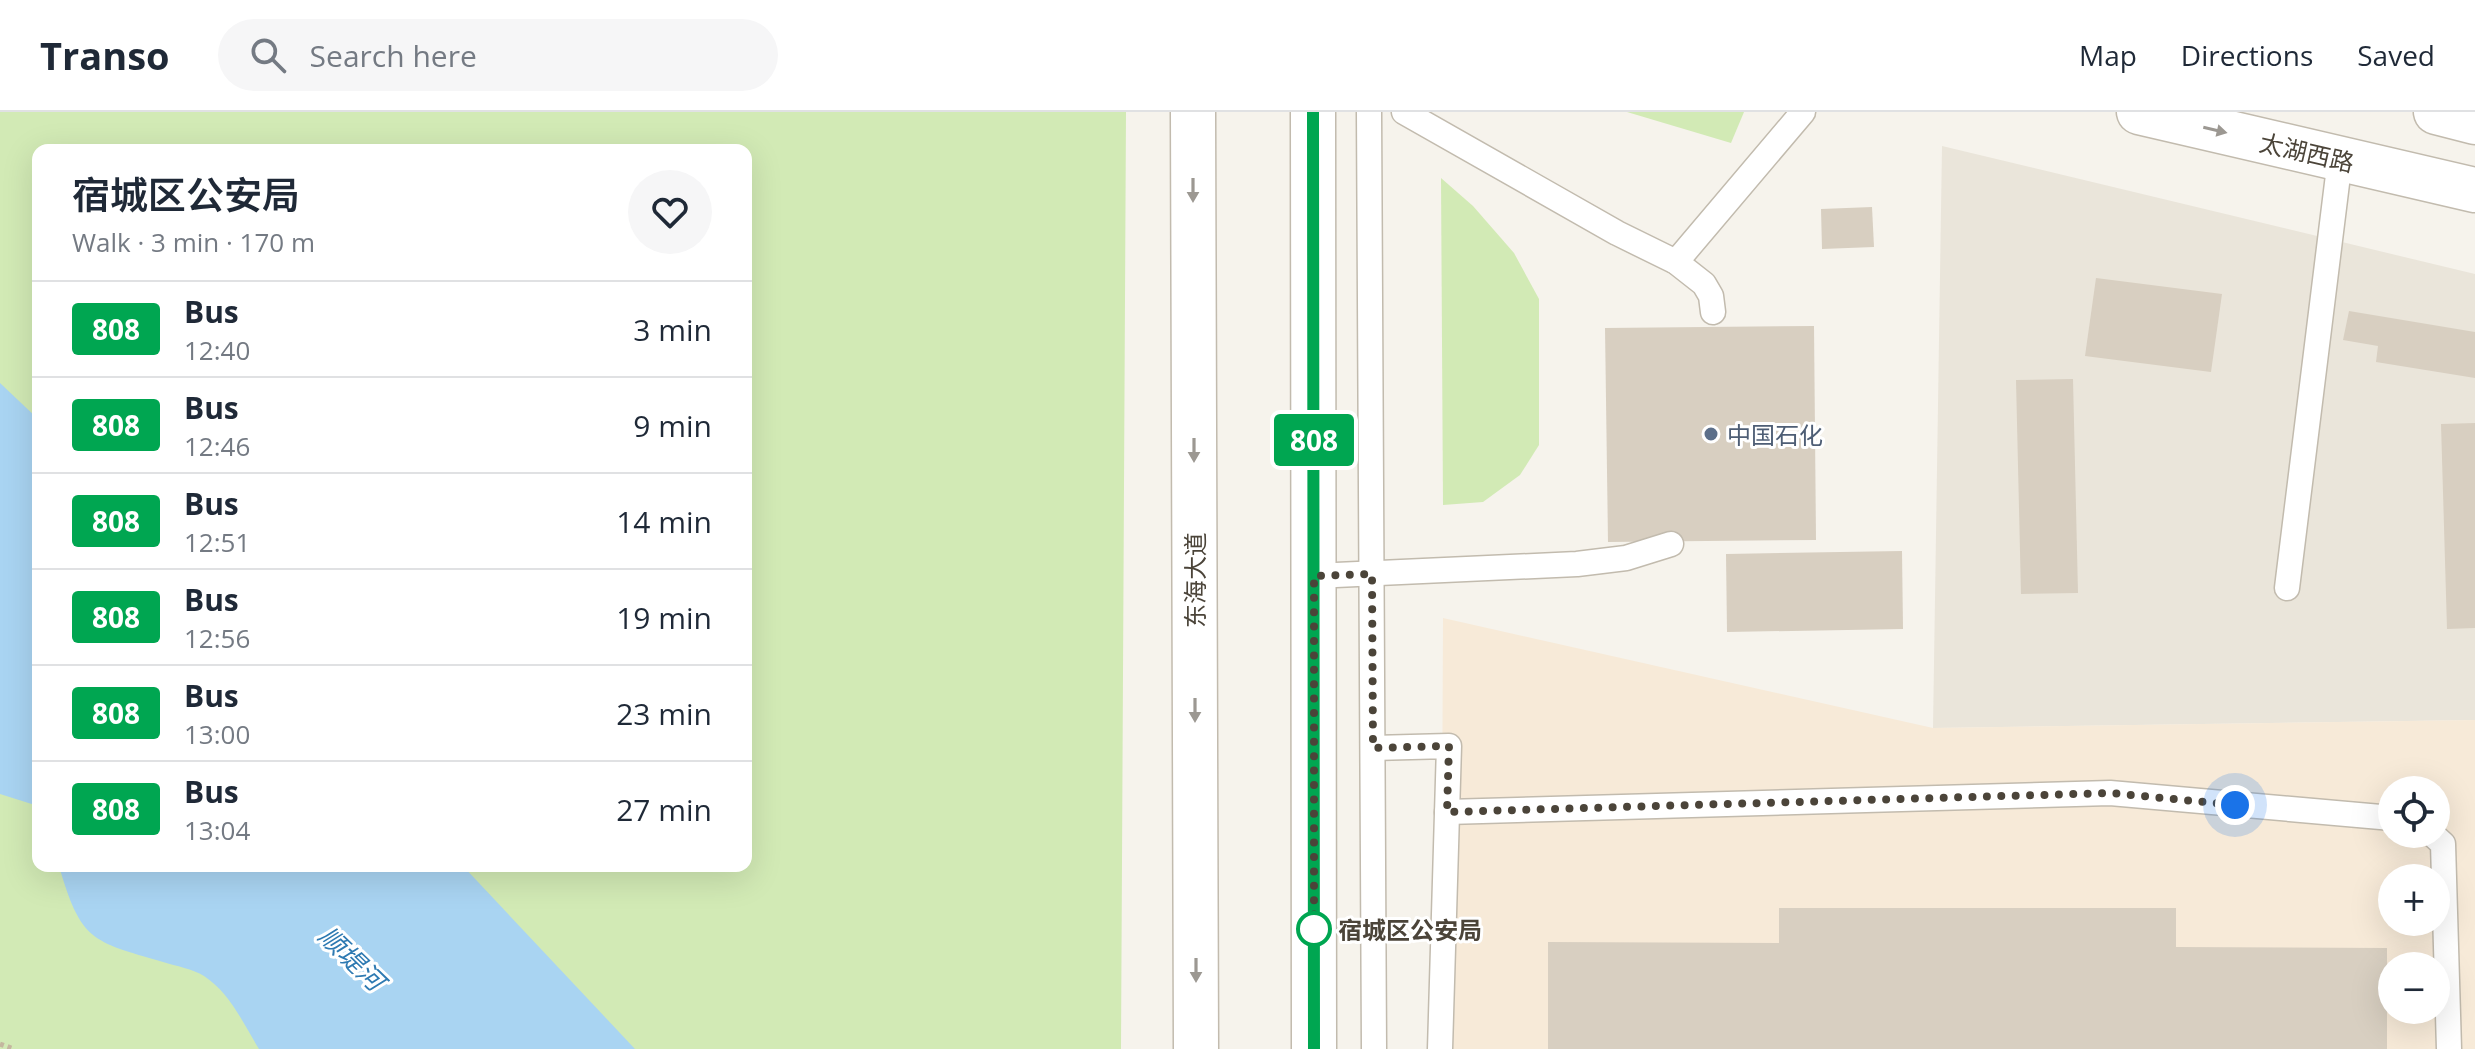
<!DOCTYPE html>
<html lang="en">
<head>
<meta charset="utf-8">
<style>
  body { margin:0; font-family:"Open Sans","Noto Sans SC",sans-serif; background:#f6f6f7; color:#1f2937; height:100vh; display:flex; flex-direction:column; font-size:30px; white-space:nowrap }
  * { box-sizing:border-box; margin:0 }
  p { font-size:26px; color:#747a83 }
  .icon { flex:none; width:44px; height:44px; fill:none; stroke:currentColor; stroke-width:2; stroke-linecap:round; stroke-linejoin:round }
  .map { position:relative; flex:1; overflow:hidden }
  .panel { position:absolute; left:32px; top:32px; width:720px; height:728px; display:flex; flex-direction:column; background:#fff; border-radius:16px; box-shadow:0 8px 32px #0002 }
  .panel>* { flex:none }
  .badge { padding:0 16px; border-radius:6px; font-size:28px; line-height:52px }
  .fabs { position:absolute; left:2378px; top:664px; display:grid; gap:16px }
  .fabs a { display:grid; place-items:center; width:72px; height:72px; border-radius:50%; background:#fff; box-shadow:0 8px 32px #0002; font-size:40px }
  .you { position:absolute; width:40px; height:40px; margin:-20px; border:6px solid #fff; border-radius:50%; background:#1a73e8; box-shadow:0 0 0 12px #1a73e833 }
  .map>.badge { position:absolute; translate:-50% -50%; box-shadow:0 0 0 4px #fff }
  .round { display:grid; place-items:center; flex:none; width:84px; height:84px; border-radius:42px; background:#f6f6f7 }
  .head { display:flex; align-items:center; justify-content:space-between; height:136px; padding:0 40px }
  h1 { font-size:38px; font-weight:600; line-height:60px }
  ul { padding:0; list-style:none }
  li { display:flex; align-items:center; gap:24px; height:96px; padding:0 40px; border-top:2px solid #e0e1e3 }
  li div { flex:1 }
  li b { display:block; font-size:30px }
  li em { font-style:normal }
  li .badge { min-width:88px; font-weight:700; text-align:center }
  header { display:flex; align-items:center; gap:48px; box-sizing:border-box; height:112px; padding:0 40px; background:#fff; border-bottom:2px solid #e0e1e3 }
  header strong { font-size:38px }
  nav { display:flex; gap:44px; margin-inline-start:auto; font-size:28px }
  .search { width:560px; height:72px; background:#f6f6f7; display:flex; align-items:center; gap:20px; box-sizing:border-box; padding:0 28px; border-radius:44px; color:#747a83; font-size:30px }
  .map>svg:first-child { display:block }
</style>
</head>
<body>
<header>
<strong>Transo</strong>
<div class="search"><svg class="icon" aria-label="search" viewBox="0 0 24 24"><circle cx="10" cy="10" r="6"/><path d="M15 15l6 6"/></svg>Search here</div>
<nav><a>Map</a><a>Directions</a><a>Saved</a></nav>
</header>
<div class="map">
<svg width="2475" height="937" viewBox="0 0 2475 937">
  <rect width="100%" height="100%" fill="#f6f3ec"/>
  <!-- residential -->
  <path fill="#eae5da" d="M 1942,34 L 2475,162 L 2475,608 L 1933,616 Z"/>
  <!-- commercial -->
  <path fill="#f7ead8" fill-rule="evenodd" d="M 1443,506 L 1933,616 L 2475,608 L 2475,937 L 1441,937 ZM 2392,678 L 2436,678 L 2436,722 L 2392,722 ZM 2392,766 L 2436,766 L 2436,810 L 2392,810 ZM 2392,854 L 2436,854 L 2436,898 L 2392,898 Z"/>
  <!-- green -->
  <g fill="#d2eab5" fill-rule="evenodd">
    <path d="M 0,0 L 1126,0 L 1121,937 L 0,937 ZM 38,38 L 746,38 L 746,754 L 38,754 Z"/>
    <path d="M 1627,0 L 1744,0 L 1731,31 Z"/>
    <path d="M 1441,66 L 1473,94 L 1514,141 L 1539,187 L 1539,333 L 1520,363 L 1483,390 L 1443,393 Z"/>
  </g>
  <!-- water -->
  <g fill="#a9d4f2">
    <path d="M 0,271 L 38,307 L 38,694 L 0,682 Z"/>
    <path d="M 59,754 L 463,754 L 635,937 L 259,937 C 243,911 230,881 204,864 C 193,857 176,854 163,850 C 91,829 81,829 59,754 Z"/>
  </g>
  <!-- building -->
  <g fill="#d8cfc1">
    <path d="M 1872,95 L 1874,135 L 1822,137 L 1821,97 Z"/>
    <path d="M 2096,166 L 2222,182 L 2211,260 L 2085,244 Z"/>
    <path d="M 2349,199 L 2475,220 L 2475,266 L 2376,250 L 2378,234 L 2343,228 Z"/>
    <path d="M 1814,214 L 1816,428 L 1608,430 L 1605,216 Z"/>
    <path d="M 2073,267 L 2078,481 L 2021,482 L 2016,268 Z"/>
    <path d="M 2475,311 L 2475,516 L 2447,517 L 2441,312 Z"/>
    <path d="M 1902,439 L 1903,517 L 1727,520 L 1726,442 Z"/>
    <path d="M 1779,796 L 2176,796 L 2176,835 L 2387,836 L 2387,937 L 1548,937 L 1548,830 L 1779,831 Z"/>
  </g>
  <g fill="none" stroke-linecap="round" stroke-linejoin="round">
    <defs>
      <g id="service">
        <path d="M 1369,0 L 1374,937"/>
        <path d="M 1404,0 L 1617,121 L 1676,150 L 1704,172 L 1711,184 L 1713,200"/>
        <path d="M 1676,150 L 1803,0"/>
        <path d="M 1314,464 L 1577,452 L 1626,446 L 1671,432"/>
        <path d="M 2287,476 L 2340,47"/>
        <path d="M 1373,636 L 1449,634 L 1440,937"/>
        <path d="M 1447,700 L 2110,681 L 2392,706"/>
        <path d="M 2432,722 L 2443,732 L 2449,937"/>
      </g>
      <g id="tertiary">
        <path d="M 1193,0 L 1196,937"/>
        <path d="M 1313,0 L 1314,937"/>
        <path d="M 2139,0 L 2475,78"/>
        <path d="M 2436,0 L 2475,10"/>
      </g>
    </defs>
    <!-- service casing -->
    <use href="#service" stroke="#c2bbae" stroke-width="27"/>
    <!-- tertiary casing -->
    <use href="#tertiary" stroke="#c2bbae" stroke-width="47"/>
    <!-- path -->
    <path stroke="#c4b79f" stroke-width="5" stroke-dasharray="4 4" stroke-linecap="butt" d="M 0,932 L 14,937"/>
    <!-- service -->
    <use href="#service" stroke="#fff" stroke-width="24"/>
    <!-- tertiary -->
    <use href="#tertiary" stroke="#fff" stroke-width="44"/>
  </g>
  <!-- one-way arrows -->
  <defs><path id="oneway-solid" d="M-6-.8H1V-3.2L6.5 0L1 3.2V.8H-6Z" transform="scale(2)"/></defs>
  <g fill="#9c9892">
    <use href="#oneway-solid" transform="translate(2215 18) rotate(13)"/>
    <use href="#oneway-solid" transform="translate(1193 78) rotate(90)"/>
    <use href="#oneway-solid" transform="translate(1194 338) rotate(90)"/>
    <use href="#oneway-solid" transform="translate(1195 598) rotate(90)"/>
    <use href="#oneway-solid" transform="translate(1196 858) rotate(90)"/>
  </g>
  <g fill="none" stroke-linecap="round" stroke-linejoin="round">
    <defs>
      <path id="line" d="M 1313,0 L 1314,937"/>
    </defs>
    <!-- line casing -->
    <use href="#line" stroke="#fff" stroke-width="18"/>
    <!-- line -->
    <use href="#line" stroke="#00a651" stroke-width="12"/>
    <!-- walk -->
    <path stroke="#4b4439" stroke-width="8" stroke-dasharray="0 14.4" d="M 1314,817 L 1314,464 L 1372,462 L 1373,636 L 1449,634 L 1447,700 L 2110,681 L 2235,693"/>
  </g>
  <!-- markers -->
  <circle fill="#5c6f8a" stroke="#fff" stroke-width="3" cx="1711" cy="322" r="8"/>
  <circle fill="#fff" stroke="#00a651" stroke-width="4" cx="1314" cy="817" r="16"/>
  <g text-anchor="middle" dominant-baseline="central" stroke-width="6" stroke-linejoin="round" paint-order="stroke">
    <!-- street labels -->
    <g font-size="24" fill="#4b4439" stroke="#fff">
      <text transform="translate(2307 40) rotate(13)">太湖西路</text>
      <text transform="translate(1194 468) rotate(-90)">东海大道</text>
    </g>
    <!-- service labels -->
    <g font-size="24" fill="#4e5e75" stroke="#fff" text-anchor="start">
      <text x="1727" y="322">中国石化</text>
    </g>
    <!-- stop labels -->
    <g font-size="24" font-weight="bold" fill="#4b4439" stroke="#fff" text-anchor="start">
      <text x="1338" y="817">宿城区公安局</text>
    </g>
    <!-- water labels -->
    <g font-size="26" font-style="italic" fill="#2e7ab2" stroke="#fff">
      <text transform="translate(352 846) rotate(44)">顺堤河</text>
    </g>
  </g>
</svg>
<div class="fabs">
<a><svg class="icon" aria-label="locate" viewBox="0 0 24 24"><circle cx="12" cy="12" r="6"/><path d="M12 2v4M12 18v4M2 12h4M18 12h4"/></svg></a>
<a>+</a>
<a>−</a>
</div>
<div class="you" style="left:2235px;top:693px"></div>
<b class="badge" style="left:1314px;top:328px;background:#00a651;color:#fff">808</b>
<section class="panel">
<div class="head"><div><h1>宿城区公安局</h1><p>Walk · 3 min · 170 m</p></div><a class="round"><svg class="icon" aria-label="heart" viewBox="0 0 24 24"><path d="M12 20l-8-8c-3-5 5-10 8-4 3-6 11-1 8 4z"/></svg></a></div>
<ul>
<li><span class="badge" style="background:#00a651;color:#fff">808</span><div><b>Bus</b><p>12:40</p></div><em>3 min</em></li>
<li><span class="badge" style="background:#00a651;color:#fff">808</span><div><b>Bus</b><p>12:46</p></div><em>9 min</em></li>
<li><span class="badge" style="background:#00a651;color:#fff">808</span><div><b>Bus</b><p>12:51</p></div><em>14 min</em></li>
<li><span class="badge" style="background:#00a651;color:#fff">808</span><div><b>Bus</b><p>12:56</p></div><em>19 min</em></li>
<li><span class="badge" style="background:#00a651;color:#fff">808</span><div><b>Bus</b><p>13:00</p></div><em>23 min</em></li>
<li><span class="badge" style="background:#00a651;color:#fff">808</span><div><b>Bus</b><p>13:04</p></div><em>27 min</em></li>
</ul>
</section>
</div>
</body>
</html>
